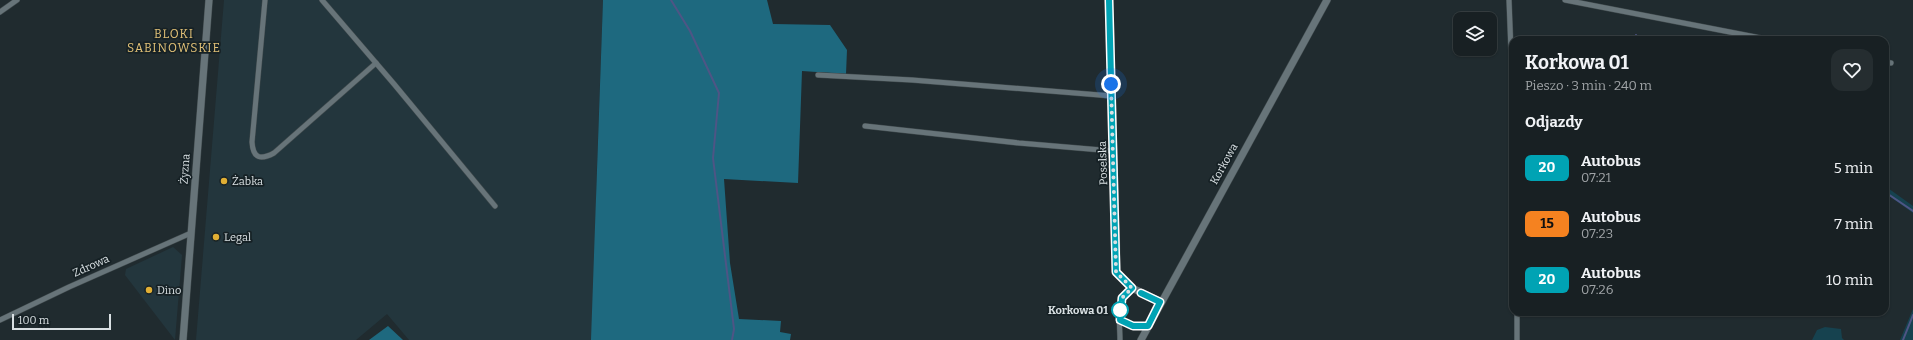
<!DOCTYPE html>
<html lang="pl">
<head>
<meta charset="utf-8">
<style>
  body { margin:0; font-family:Bitter,serif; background:#252d30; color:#f1f3f6; height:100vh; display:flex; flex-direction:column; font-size:15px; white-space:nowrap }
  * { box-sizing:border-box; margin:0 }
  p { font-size:13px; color:#9fa3a6 }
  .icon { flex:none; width:22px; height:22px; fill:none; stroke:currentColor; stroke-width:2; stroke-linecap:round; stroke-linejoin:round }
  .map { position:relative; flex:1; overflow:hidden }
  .drawer { position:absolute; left:1509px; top:36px; width:380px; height:280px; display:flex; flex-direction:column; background:#182023; border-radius:12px; box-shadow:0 1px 3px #0004,0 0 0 1px #363e41 }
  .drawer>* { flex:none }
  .badge { padding:0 8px; border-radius:6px; font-size:14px; line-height:26px }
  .buttons { position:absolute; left:1453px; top:12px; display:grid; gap:8px }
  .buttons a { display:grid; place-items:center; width:44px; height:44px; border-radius:8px; background:#182023; box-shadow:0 1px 3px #0004,0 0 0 1px #363e41; font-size:20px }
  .scale { position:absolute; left:12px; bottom:10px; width:99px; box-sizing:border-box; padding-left:4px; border:2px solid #d9e0e3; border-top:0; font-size:11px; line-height:14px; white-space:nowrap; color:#d9e0e3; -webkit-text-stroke:3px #162125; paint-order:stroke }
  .you { position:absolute; width:20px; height:20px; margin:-10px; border:3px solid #fff; border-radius:50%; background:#1a73e8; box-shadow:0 0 0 6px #1a73e833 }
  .map>.badge { position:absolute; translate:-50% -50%; box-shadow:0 0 0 2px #fff }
  h2 { padding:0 16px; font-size:15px; line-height:36px }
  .round { display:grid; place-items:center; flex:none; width:42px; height:42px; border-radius:12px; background:#252d30 }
  .headline { display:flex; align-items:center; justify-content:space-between; height:68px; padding:0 16px }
  h1 { font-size:19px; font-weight:700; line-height:30px }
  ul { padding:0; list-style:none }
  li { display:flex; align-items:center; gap:12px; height:56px; padding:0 16px }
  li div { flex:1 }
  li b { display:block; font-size:15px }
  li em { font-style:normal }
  li .badge { min-width:44px; font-weight:700; text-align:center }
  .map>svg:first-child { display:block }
</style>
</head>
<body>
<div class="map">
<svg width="1913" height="340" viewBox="0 0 1913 340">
  <rect width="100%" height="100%" fill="#202b2f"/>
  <!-- built -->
  <g fill="#23363d">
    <path d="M 224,0 L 603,0 L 596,193 L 604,340 L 409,340 L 387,314 L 356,340 L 196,340 Z"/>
    <path d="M 173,247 L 182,255 L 175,340 L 125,275 L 126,269 Z"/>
  </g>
  <!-- green -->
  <g fill="#16424f">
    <path d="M 1885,186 L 1913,206 L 1913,213 L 1885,193 Z"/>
    <path d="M 1913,309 L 1913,340 L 1900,340 Z"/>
    <path d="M 1825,327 L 1841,329 L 1842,338 L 1844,340 L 1812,340 L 1817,330 Z"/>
  </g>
  <!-- forest -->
  <g fill="#1e697f">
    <path d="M 603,0 L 767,0 L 773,24 L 830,25 L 847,50 L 846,74 L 802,71 L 798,183 L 724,179 L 730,263 L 739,319 L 781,321 L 780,332 L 791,334 L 790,340 L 591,340 Z"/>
    <path d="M 388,326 L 403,340 L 369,340 Z"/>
  </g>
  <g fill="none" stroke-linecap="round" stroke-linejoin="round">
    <!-- stream -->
    <g stroke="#4e5585" stroke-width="2">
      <path d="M 671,0 L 690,31 L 719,93 L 713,158 L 734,329 L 732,340"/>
      <path d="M 1636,35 L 1636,40"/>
      <path d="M 1885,192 L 1913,211"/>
      <path d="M 1903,340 L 1913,315"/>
    </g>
    <defs>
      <g id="street">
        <path d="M 265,0 L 252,142 C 253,159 261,160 274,153 L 376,63"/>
        <path d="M 322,0 L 394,84 L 495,206"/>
        <path d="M 1509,0 L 1513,103"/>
        <path d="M 1565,0 L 1771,40"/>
        <path d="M 0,12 L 17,0"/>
        <path d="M 1885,62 L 1891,63"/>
        <path d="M 818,75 L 912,80 L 1112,96"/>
        <path d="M 865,126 L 1019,143 L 1113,151"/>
        <path d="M 1517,312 L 1517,340"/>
        <path d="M 0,320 L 69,287 L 191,233"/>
        <path d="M 1120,320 L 1133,326 L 1148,326"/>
        <path d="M 1120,340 C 1120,321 1115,300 1132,288"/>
      </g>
      <g id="secondary">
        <path d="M 1109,0 L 1117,272 L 1132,288 L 1161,302"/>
        <path d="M 183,340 L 209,0"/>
        <path d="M 1141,340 L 1327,0"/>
      </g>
    </defs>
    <!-- street casing -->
    <use href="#street" stroke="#3f494c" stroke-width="6"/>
    <!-- secondary casing -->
    <use href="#secondary" stroke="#3f494c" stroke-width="8"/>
    <!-- street -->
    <use href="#street" stroke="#677479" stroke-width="5"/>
    <!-- secondary -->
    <use href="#secondary" stroke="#677479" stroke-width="7"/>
  </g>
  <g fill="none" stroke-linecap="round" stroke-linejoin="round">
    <defs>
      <path id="line" d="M 1109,0 L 1116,272 L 1132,288 L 1122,298 L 1120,320 L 1133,326 L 1148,326 L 1160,302 L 1141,293"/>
    </defs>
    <!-- line casing -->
    <use href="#line" stroke="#fff" stroke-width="9"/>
    <!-- line -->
    <use href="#line" stroke="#00a3b4" stroke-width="6"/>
    <!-- walk -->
    <path stroke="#d9e0e3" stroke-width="4" stroke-dasharray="0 7.2" d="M 1111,84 L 1116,272 L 1132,288 L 1122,298 L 1120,310"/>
  </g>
  <!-- markers -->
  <g fill="#e1af34" stroke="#162125" stroke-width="1.5">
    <circle cx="224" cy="181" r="4"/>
    <circle cx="216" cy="237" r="4"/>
    <circle cx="149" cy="290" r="4"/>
  </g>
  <circle fill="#fff" stroke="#00a3b4" stroke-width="2" cx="1120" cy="310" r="8"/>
  <g text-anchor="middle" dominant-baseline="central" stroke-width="3.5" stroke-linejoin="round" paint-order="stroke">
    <!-- street labels -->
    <g font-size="11" fill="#d9e0e3" stroke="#162125">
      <text transform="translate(1103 163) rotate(-92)">Poselska</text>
      <text transform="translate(1224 164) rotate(-61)">Korkowa</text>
      <text transform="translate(185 169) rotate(-86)">Żyzna</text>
      <text transform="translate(91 266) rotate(-24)">Zdrowa</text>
    </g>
    <!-- poi labels -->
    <g font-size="11" fill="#d9e0e3" stroke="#162125" text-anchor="start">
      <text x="232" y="181">Żabka</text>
      <text x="224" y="237">Legal</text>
      <text x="157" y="290">Dino</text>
    </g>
    <!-- stop labels -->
    <g font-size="11" font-weight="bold" fill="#d9e0e3" stroke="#162125" text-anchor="end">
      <text x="1108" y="310">Korkowa 01</text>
    </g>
    <!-- neighbourhood labels -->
    <g font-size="12" letter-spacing="1" fill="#e2c177" stroke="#162125">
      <text x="174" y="34">BLOKI<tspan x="174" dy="14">SABINOWSKIE</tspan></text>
    </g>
  </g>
</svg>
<div class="buttons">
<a><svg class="icon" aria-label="layers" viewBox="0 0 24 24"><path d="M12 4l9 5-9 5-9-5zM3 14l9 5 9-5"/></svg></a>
</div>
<div class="scale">100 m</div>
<div class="you" style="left:1111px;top:84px"></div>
<section class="drawer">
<div class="headline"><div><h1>Korkowa 01</h1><p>Pieszo · 3 min · 240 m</p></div><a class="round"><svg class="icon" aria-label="heart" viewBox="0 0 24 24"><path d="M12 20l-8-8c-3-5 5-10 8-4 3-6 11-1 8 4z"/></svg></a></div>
<h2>Odjazdy</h2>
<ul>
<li><span class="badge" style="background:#00a3b4;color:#fff">20</span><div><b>Autobus</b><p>07:21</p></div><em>5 min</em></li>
<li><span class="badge" style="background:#f58220;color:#111">15</span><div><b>Autobus</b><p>07:23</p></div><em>7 min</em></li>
<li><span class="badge" style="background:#00a3b4;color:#fff">20</span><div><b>Autobus</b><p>07:26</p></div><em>10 min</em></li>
</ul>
</section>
</div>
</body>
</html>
